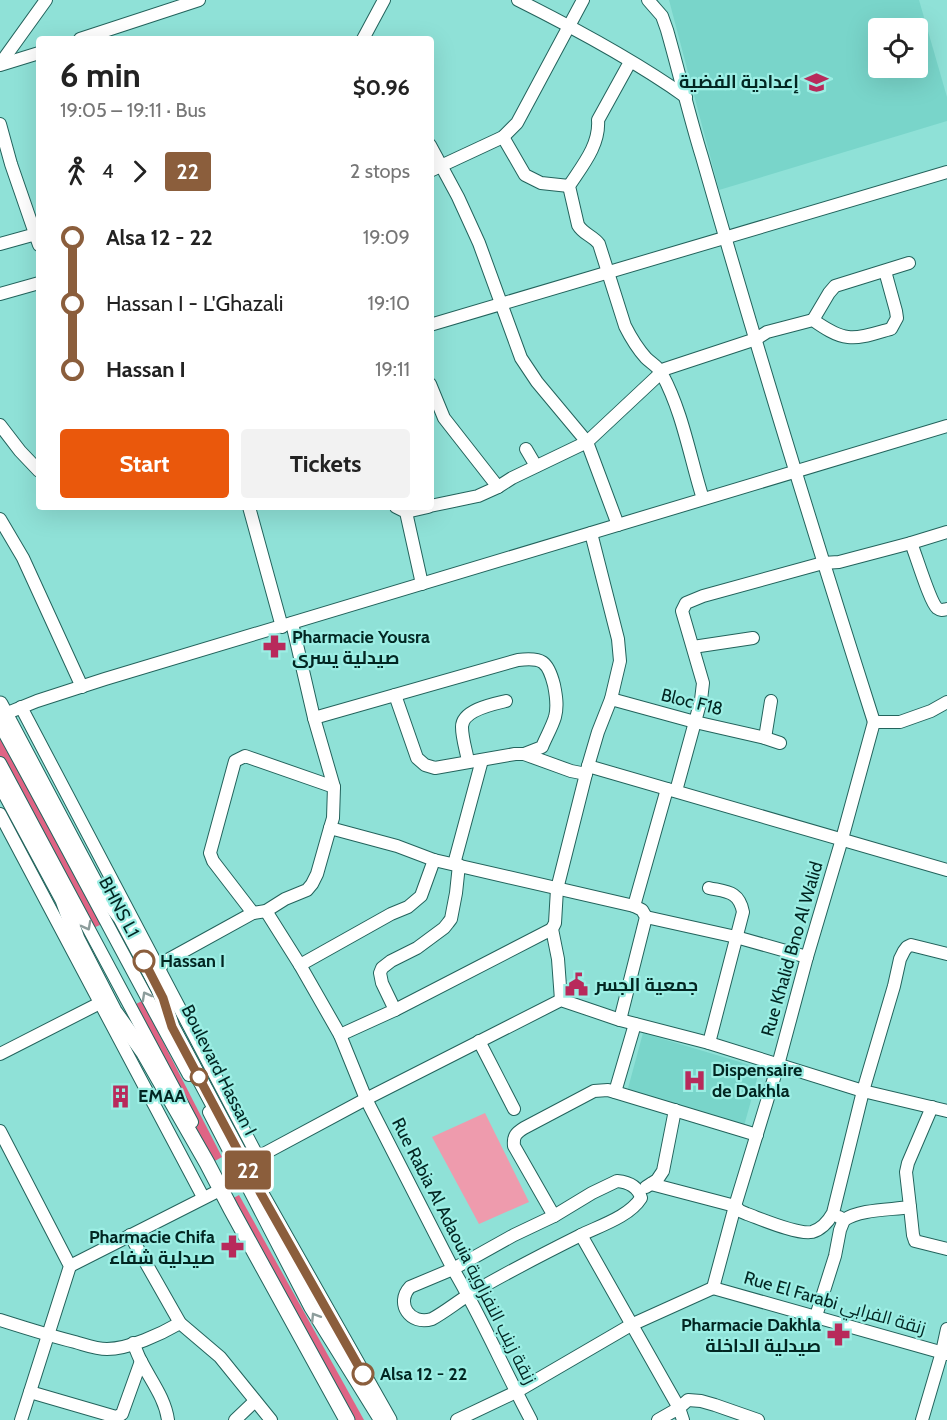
<!DOCTYPE html>
<html lang="en">
<head>
<meta charset="utf-8">
<style>
  body { margin:0; font-family:Cabin,Cairo,sans-serif; background:#f2f2f2; color:#222; height:100vh; display:flex; flex-direction:column; font-size:22px; white-space:nowrap }
  * { box-sizing:border-box; margin:0 }
  p { font-size:20px; color:#767676 }
  .icon { flex:none; width:33px; height:33px; fill:none; stroke:currentColor; stroke-width:2; stroke-linecap:round; stroke-linejoin:round }
  .map { position:relative; flex:1; overflow:hidden }
  .side { position:absolute; left:36px; top:36px; width:398px; height:474px; display:flex; flex-direction:column; background:#fff; border-radius:6px; box-shadow:0 6px 24px #0002 }
  .side>* { flex:none }
  .badge { padding:0 12px; border-radius:4px; font-size:21px; line-height:39px }
  .controls { position:absolute; left:868px; top:18px; display:grid; gap:12px }
  .controls a { display:grid; place-items:center; width:60px; height:60px; border-radius:6px; background:#fff; box-shadow:0 6px 24px #0002; font-size:30px }
  .map>.badge { position:absolute; translate:-50% -50%; box-shadow:0 0 0 3px #fff }
  .legs { display:flex; align-items:center; gap:9px; height:66px; padding:0 24px; font-size:20px }
  .legs p { margin-inline-start:auto }
  .headline { display:flex; align-items:center; justify-content:space-between; height:102px; padding:0 24px }
  h1 { font-size:33px; font-weight:700; line-height:45px }
  .action { display:flex; gap:12px; margin-top:auto; padding:12px 24px }
  .action a { flex:1; height:69px; border-radius:6px; background:#ea580c; color:#fff; font-size:24px; font-weight:700; line-height:69px; text-align:center }
  .action a+a { background:#f2f2f2; color:#222 }
  ul { padding:0 24px; list-style:none }
  li { display:flex; align-items:center; gap:21px; height:66px; font-size:22px }
  li i { display:grid; place-items:center; width:9px; height:100%; margin:0 8px; background:currentColor }
  li i::after { content:''; width:15px; height:15px; margin:-8px; border:4px solid; border-radius:50%; background:#fff }
  li p { margin-inline-start:auto }
  li:first-child i { background:linear-gradient(#0000 50%,currentColor 0) }
  li:last-child i { background:linear-gradient(currentColor 50%,#0000 0) }
  .map>svg:first-child { display:block }
</style>
</head>
<body>
<div class="map">
<svg width="947" height="1420" viewBox="0 0 947 1420">
  <rect width="100%" height="100%" fill="#8fe1d7"/>
  <!-- built -->
  <g fill="#79d5ca" fill-rule="evenodd">
    <path d="M 669,0 L 919,0 L 947,97 L 947,121 L 719,190 ZM 879,28 L 918,28 L 918,68 L 879,68 Z"/>
    <path d="M 643,1033 L 760,1068 L 744,1126 L 627,1092 Z"/>
  </g>
  <!-- green -->
  <path fill="#ee9bad" d="M 485,1113 L 529,1202 L 479,1224 L 432,1137 Z"/>
  <!-- forest -->
  <g fill="#df6485">
    <path d="M 2,737 L 102,924 L 89,930 L 0,766 L 0,738 Z"/>
    <path d="M 142,1001 L 222,1157 L 213,1162 L 130,1007 Z"/>
    <path d="M 239,1195 L 364,1420 L 350,1420 L 230,1200 Z"/>
  </g>
  <g fill="none" stroke-linecap="round" stroke-linejoin="round">
    <defs>
      <g id="minor">
        <path d="M 518,0 C 576,29 634,60 686,97"/>
        <path d="M 648,0 L 662,16 L 667,30 C 679,72 689,115 702,157 C 756,346 814,534 874,722"/>
        <path d="M 80,39 L 199,0"/>
        <path d="M 363,39 L 384,0"/>
        <path d="M 630,62 L 598,120 C 600,145 582,166 569,186 L 578,225 C 583,234 593,236 599,244 L 625,326 C 631,338 637,348 646,358 C 651,363 659,367 662,374 C 683,413 690,458 703,499"/>
        <path d="M 0,64 L 46,0"/>
        <path d="M 0,65 L 39,53"/>
        <path d="M 0,124 L 11,164 L 39,245"/>
        <path d="M 503,137 L 525,175 L 541,183 L 569,186"/>
        <path d="M 430,145 L 458,197 L 479,243 L 521,358 L 537,382 L 587,442 L 618,525"/>
        <path d="M 430,171 L 503,137 L 517,123 L 583,0"/>
        <path d="M 0,244 L 36,234"/>
        <path d="M 0,294 L 39,283"/>
        <path d="M 813,320 L 829,293 L 835,286 L 909,263"/>
        <path d="M 430,325 L 947,172"/>
        <path d="M 430,384 L 444,418 L 498,487"/>
        <path d="M 0,425 L 20,451 L 39,471"/>
        <path d="M 526,449 L 536,466"/>
        <path d="M 430,506 L 478,496 L 498,487 L 512,478 L 587,442 L 665,369 L 756,339 L 767,332 L 813,320 C 823,327 836,336 848,337 C 862,339 878,332 891,329 L 897,318 L 896,311 L 885,271"/>
        <path d="M 249,507 L 282,627"/>
        <path d="M 396,507 L 406,512 L 422,584"/>
        <path d="M 407,507 L 406,512 L 428,507"/>
        <path d="M 0,519 L 23,558 L 82,687"/>
        <path d="M 911,543 C 916,555 930,602 937,608 C 941,611 943,610 947,609"/>
        <path d="M 292,623 L 314,718 L 334,787 L 333,818 L 330,828 L 397,846 L 434,860 L 634,906 L 642,910 L 646,917 L 620,1020"/>
        <path d="M 693,647 L 753,638"/>
        <path d="M 395,695 L 417,758 L 425,765 L 435,768 L 515,754 L 524,754 L 571,771 L 586,774"/>
        <path d="M 611,699 L 695,722 L 765,738 L 780,743"/>
        <path d="M 21,707 L 258,1157"/>
        <path d="M 0,716 L 37,701 L 105,679 L 947,426"/>
        <path d="M 314,718 L 518,660 C 542,657 548,661 554,685 C 556,695 558,706 555,717 C 552,727 546,737 542,747 L 524,754"/>
        <path d="M 874,722 L 900,722 L 931,711 L 947,702"/>
        <path d="M 0,725 C 64,841 125,959 189,1075"/>
        <path d="M 765,738 L 771,701"/>
        <path d="M 468,761 C 466,750 462,738 462,727 C 462,710 493,704 506,701"/>
        <path d="M 0,763 L 192,1122"/>
        <path d="M 588,766 L 947,870"/>
        <path d="M 676,791 L 701,700 L 703,683 L 682,611 L 686,603 L 703,596 L 823,563 L 839,562 L 911,543 L 947,532"/>
        <path d="M 0,814 L 203,1197"/>
        <path d="M 454,864 L 482,760"/>
        <path d="M 709,888 C 727,892 739,891 743,912 L 709,1043"/>
        <path d="M 634,906 L 667,789"/>
        <path d="M 266,911 L 300,965 L 340,1035 L 366,1099 L 453,1269 C 482,1318 504,1370 531,1420"/>
        <path d="M 253,913 L 213,861 L 210,853 L 235,761 L 245,756 L 334,787"/>
        <path d="M 646,917 L 736,937 L 807,957"/>
        <path d="M 300,965 L 391,914 L 408,907 L 421,896 L 434,860"/>
        <path d="M 156,974 L 164,962 L 253,913 L 266,911 L 285,899 L 307,890 L 312,884 L 317,874 L 330,828"/>
        <path d="M 561,1000 L 558,959 L 552,929 L 555,923 L 557,889 L 588,766 L 598,732 L 611,699 L 620,661 L 618,639 L 591,533"/>
        <path d="M 395,1010 L 552,929"/>
        <path d="M 340,1035 L 395,1010 L 382,983 L 380,973 L 382,968 L 391,961 L 417,948 L 444,928 L 448,923 L 451,919 L 456,893 L 459,865"/>
        <path d="M 479,1041 L 514,1109"/>
        <path d="M 0,1054 L 100,1003"/>
        <path d="M 615,1092 L 635,1024"/>
        <path d="M 209,1112 L 310,1307 L 380,1420"/>
        <path d="M 0,1131 L 70,1266 L 21,1420"/>
        <path d="M 245,1164 L 366,1099 L 561,1000 L 620,1020 L 709,1043 L 863,1091 L 947,1111"/>
        <path d="M 617,1181 C 628,1182 638,1186 641,1198 C 629,1217 599,1226 579,1236 C 543,1254 506,1273 470,1294 C 457,1302 445,1312 432,1319 C 410,1326 395,1303 410,1287 L 453,1269 L 514,1235 L 554,1216 L 592,1193 Z"/>
        <path d="M 651,1184 L 735,1206 L 740,1211 L 747,1214 C 761,1219 798,1235 812,1232 C 822,1229 828,1222 833,1213 L 863,1091 L 894,986 L 900,959 L 904,951 L 907,947 L 911,945 L 947,954"/>
        <path d="M 646,1187 L 657,1180 L 663,1171 L 675,1110"/>
        <path d="M 910,1207 L 913,1235 L 915,1241 L 947,1249"/>
        <path d="M 554,1216 L 514,1146 C 513,1136 516,1133 524,1128 L 594,1091 L 608,1090 L 757,1135"/>
        <path d="M 844,1220 C 860,1209 891,1210 910,1207 L 906,1172 L 908,1163 L 932,1107"/>
        <path d="M 130,1235 L 180,1323 L 220,1357 L 271,1420"/>
        <path d="M 581,1235 L 679,1408 L 688,1400 L 701,1401 L 715,1405 L 758,1420"/>
        <path d="M 70,1266 L 222,1189"/>
        <path d="M 713,1288 L 735,1206 L 778,1065 L 807,957 L 842,839 L 874,722"/>
        <path d="M 713,1288 L 947,1354"/>
        <path d="M 816,1316 L 835,1256 L 840,1230 L 844,1220 L 839,1217"/>
        <path d="M 0,1320 C 25,1328 50,1336 75,1342 C 86,1345 96,1349 107,1349 C 129,1349 161,1334 180,1323"/>
        <path d="M 133,1343 C 136,1349 138,1356 141,1361 C 151,1381 165,1398 168,1420"/>
        <path d="M 30,1392 L 116,1417 L 122,1414 L 141,1361"/>
        <path d="M 235,1420 L 255,1401"/>
        <path d="M 457,1420 L 516,1392 L 631,1325 L 713,1288"/>
        <path d="M 658,1420 L 679,1408 L 683,1420"/>
        <path d="M 922,1420 L 942,1352 L 947,1329"/>
      </g>
      <g id="major">
        <path d="M 0,704 L 96,885 L 121,918 L 159,989 L 172,1027 L 260,1192 L 389,1420"/>
        <path d="M 0,783 L 63,900 L 77,939 L 114,1011 L 144,1053 L 207,1163 L 231,1209 L 347,1420"/>
      </g>
    </defs>
    <!-- minor casing -->
    <use href="#minor" stroke="#23635c" stroke-width="14"/>
    <!-- major casing -->
    <use href="#major" stroke="#23635c" stroke-width="17"/>
    <!-- minor -->
    <use href="#minor" stroke="#fff" stroke-width="12"/>
    <!-- major -->
    <use href="#major" stroke="#fff" stroke-width="15"/>
  </g>
  <!-- one-way arrows -->
  <defs><path id="oneway-chevron" d="M-2-3.5L2.5 0L-2 3.5" fill="none" stroke-width="1.6" stroke-linecap="round" stroke-linejoin="round" transform="scale(1.5)"/></defs>
  <g stroke="#8d9d9c">
    <use href="#oneway-chevron" transform="translate(87 926) rotate(62)"/>
    <use href="#oneway-chevron" transform="translate(146 996) rotate(-119)"/>
    <use href="#oneway-chevron" transform="translate(315 1317) rotate(-122)"/>
  </g>
  <g fill="none" stroke-linecap="round" stroke-linejoin="round">
    <defs>
      <path id="line-1" d="M 144,961 L 163,998 L 172,1027 L 260,1192 L 363,1374"/>
    </defs>
    <!-- line-1 casing -->
    <use href="#line-1" stroke="#fff" stroke-width="14"/>
    <!-- line-1 -->
    <use href="#line-1" stroke="#8b5e3c" stroke-width="9"/>
  </g>
  <!-- icons -->
  <defs>
    <symbol id="school-bare" viewBox="-9 -9 18 18"><path d="M0-5L7-2L0 1L-7-2ZM-4 1L0 2.5L4 1V4Q0 6-4 4Z" fill="#b82a5b" stroke="#9ceee4" stroke-width="2.5" paint-order="stroke"/></symbol>
    <symbol id="pharmacy-bare" viewBox="-9 -9 18 18"><path d="M-2-6h4v4h4v4h-4v4h-4v-4h-4v-4h4Z" fill="#b82a5b" stroke="#9ceee4" stroke-width="2.5" paint-order="stroke"/></symbol>
    <symbol id="civic-bare" viewBox="-9 -9 18 18"><path d="M-.6-6.5H3V-4.5H.6V-3L4-1V1h2V6H-6V1h2V-1L-.6-3ZM-1.2 2.5V6h2.4V2.5Z" fill="#b82a5b" stroke="#9ceee4" stroke-width="2.5" paint-order="stroke"/></symbol>
    <symbol id="hospital-bare" viewBox="-9 -9 18 18"><path d="M-5-5h3v3.5h4V-5h3V5h-3V1.5h-4V5h-3Z" fill="#b82a5b" stroke="#9ceee4" stroke-width="2.5" paint-order="stroke"/></symbol>
    <symbol id="building-bare" viewBox="-9 -9 18 18"><path d="M-4-6H4V6H1V3H-1V6H-4ZM-2.5-4.3h1.7v1.8h-1.7ZM.8-4.3h1.7v1.8H.8ZM-2.5-1h1.7V.8h-1.7ZM.8-1h1.7V.8H.8Z" fill="#b82a5b" stroke="#9ceee4" stroke-width="2.5" paint-order="stroke"/></symbol>
  </defs>
  <g fill-rule="evenodd">
    <use href="#school-bare" x="800" y="66" width="33" height="33"/>
    <use href="#pharmacy-bare" x="258" y="630" width="33" height="33"/>
    <use href="#civic-bare" x="560" y="968" width="33" height="33"/>
    <use href="#hospital-bare" x="678" y="1064" width="33" height="33"/>
    <use href="#building-bare" x="104" y="1080" width="33" height="33"/>
    <use href="#pharmacy-bare" x="216" y="1230" width="33" height="33"/>
    <use href="#pharmacy-bare" x="822" y="1318" width="33" height="33"/>
  </g>
  <!-- markers -->
  <g fill="#fff" stroke="#8b5e3c" stroke-width="3">
    <circle cx="144" cy="961" r="10"/>
    <circle cx="199" cy="1077" r="8"/>
    <circle cx="363" cy="1374" r="10"/>
  </g>
  <g text-anchor="middle" dominant-baseline="central" stroke-width="4.5" stroke-linejoin="round" paint-order="stroke">
    <!-- poi labels -->
    <g font-size="18" font-weight="bold" fill="#022622" stroke="#9ceee4" text-anchor="start">
      <text x="799" y="82" text-anchor="end">إعدادية الفضية</text>
      <text x="292" y="637">Pharmacie Yousra<tspan x="292" dy="21">صيدلية يسرى</tspan></text>
      <text x="595" y="985">جمعية الجسر</text>
      <text x="712" y="1070">Dispensaire<tspan x="712" dy="21">de Dakhla</tspan></text>
      <text x="138" y="1096">EMAA</text>
      <text x="215" y="1237" text-anchor="end">Pharmacie Chifa<tspan x="215" dy="21">صيدلية شفاء</tspan></text>
      <text x="821" y="1325" text-anchor="end">Pharmacie Dakhla<tspan x="821" dy="21">صيدلية الداخلة</tspan></text>
    </g>
    <!-- street labels -->
    <g font-size="18" fill="#022622" stroke="#9ceee4">
      <text transform="translate(692 702) rotate(14)">Bloc F18</text>
      <text transform="translate(119 907) rotate(62)">BHNS L1</text>
      <text transform="translate(792 949) rotate(-74)">Rue Khalid Bno Al Walid</text>
      <text transform="translate(219 1070) rotate(63)">Boulevard Hassan I</text>
      <text transform="translate(464 1251) rotate(63)">Rue Rabia Al Adaouia زنقة زينب النفزاوية</text>
      <text transform="translate(835 1303) rotate(16)">Rue El Farabi زنقة الفرابي</text>
    </g>
    <!-- stop labels -->
    <g font-size="18" font-weight="bold" fill="#022622" stroke="#9ceee4" text-anchor="start">
      <text x="160" y="961">Hassan I</text>
      <text x="380" y="1374">Alsa 12 - 22</text>
    </g>
  </g>
</svg>
<div class="controls">
<a><svg class="icon" aria-label="locate" viewBox="0 0 24 24"><circle cx="12" cy="12" r="6"/><path d="M12 2v4M12 18v4M2 12h4M18 12h4"/></svg></a>
</div>
<b class="badge" style="left:248px;top:1170px;background:#8b5e3c;color:#fff">22</b>
<section class="side">
<div class="headline"><div><h1>6 min</h1><p>19:05 – 19:11 · Bus</p></div><b>$0.96</b></div>
<div class="legs"><svg class="icon" aria-label="walk" viewBox="0 0 24 24"><circle cx="13" cy="4" r="2"/><path d="M13 8l-2 6 4 7M11 14l-3 7M7 12l3-4h3l4 4"/></svg>4<svg class="icon" aria-label="forward" viewBox="0 0 24 24"><path d="M9 5l7 7-7 7"/></svg><b class="badge" style="background:#8b5e3c;color:#fff">22</b><p>2 stops</p></div>
<ul>
<li><i style="color:#8b5e3c"></i><b>Alsa 12 - 22</b><p>19:09</p></li>
<li><i style="color:#8b5e3c"></i><span>Hassan I - L'Ghazali</span><p>19:10</p></li>
<li><i style="color:#8b5e3c"></i><b>Hassan I</b><p>19:11</p></li>
</ul>
<div class="action"><a>Start</a><a>Tickets</a></div>
</section>
</div>
</body>
</html>
